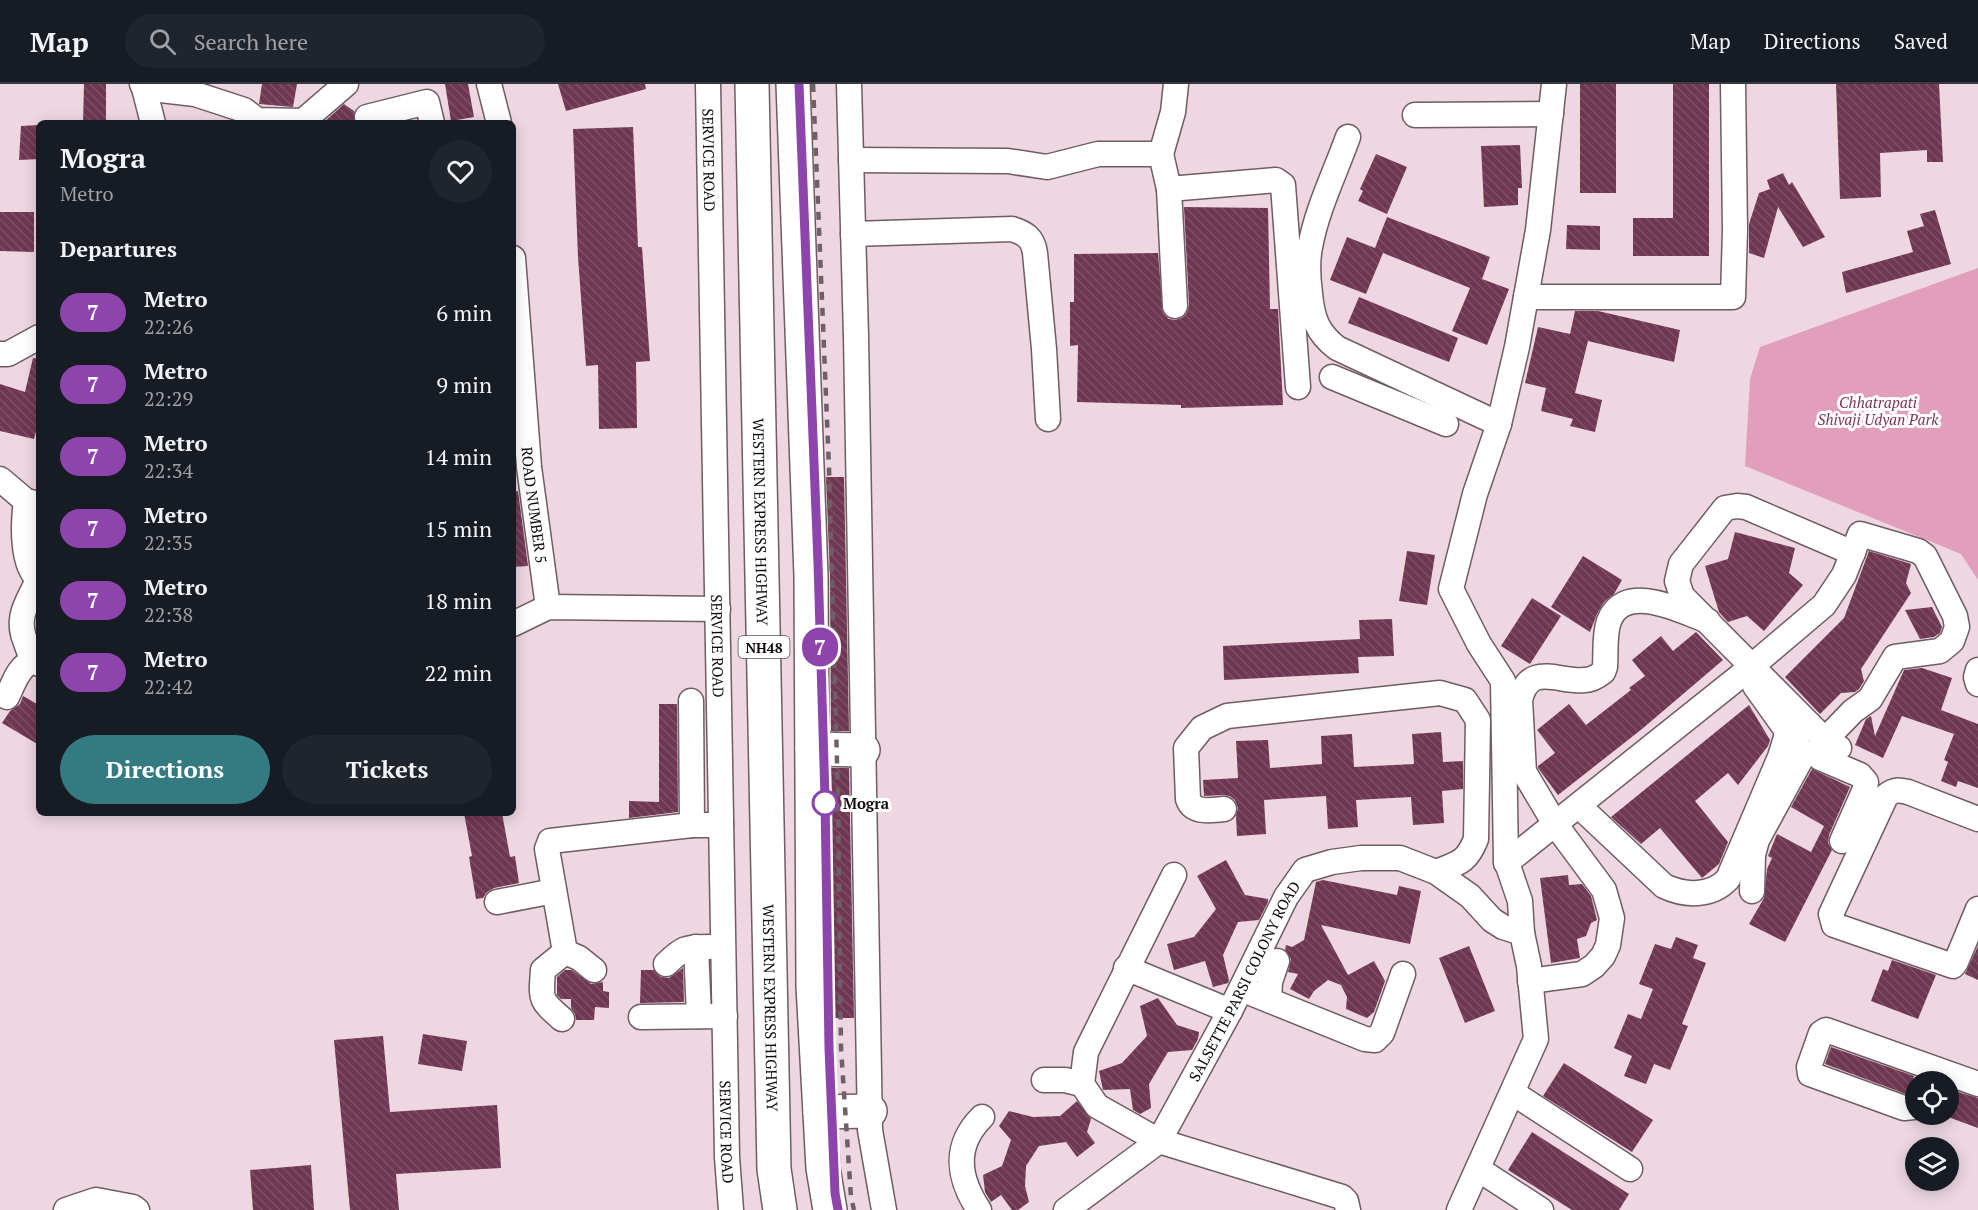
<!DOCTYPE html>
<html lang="en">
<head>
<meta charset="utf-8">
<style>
  body { margin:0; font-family:"PT Serif",serif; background:#20242c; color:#f1f3f6; height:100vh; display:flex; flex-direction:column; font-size:22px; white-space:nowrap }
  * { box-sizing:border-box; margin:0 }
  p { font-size:20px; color:#9ea1a6 }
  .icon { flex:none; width:33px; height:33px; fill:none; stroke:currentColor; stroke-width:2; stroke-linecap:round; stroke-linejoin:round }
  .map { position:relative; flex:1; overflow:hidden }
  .drawer { position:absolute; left:36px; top:36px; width:480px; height:696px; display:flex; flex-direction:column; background:#171b24; border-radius:9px; box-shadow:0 3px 15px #0003 }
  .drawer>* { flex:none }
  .badge { padding:0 12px; border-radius:20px; font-size:21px; line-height:39px }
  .tools { position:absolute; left:1905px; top:987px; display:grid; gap:12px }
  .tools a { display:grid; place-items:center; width:54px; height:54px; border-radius:50%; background:#171b24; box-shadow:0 3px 15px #0003; font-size:30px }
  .map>.badge { position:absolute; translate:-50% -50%; box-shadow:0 0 0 3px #fff }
  h2 { padding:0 24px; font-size:22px; line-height:54px }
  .round { display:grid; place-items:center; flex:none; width:63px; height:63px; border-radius:32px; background:#20242c }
  .headline { display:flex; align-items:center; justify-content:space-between; height:102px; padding:0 24px }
  h1 { font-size:28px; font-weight:800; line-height:45px }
  .button { display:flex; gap:12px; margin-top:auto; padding:12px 24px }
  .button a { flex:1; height:69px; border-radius:36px; background:#337b80; color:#fff; font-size:24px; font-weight:800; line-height:69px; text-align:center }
  .button a+a { background:#20242c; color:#f1f3f6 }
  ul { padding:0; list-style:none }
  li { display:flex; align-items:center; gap:18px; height:72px; padding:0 24px }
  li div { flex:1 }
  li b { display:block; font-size:22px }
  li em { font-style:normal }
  li .badge { min-width:66px; font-weight:700; text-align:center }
  header { display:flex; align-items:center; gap:36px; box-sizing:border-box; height:84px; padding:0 30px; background:#171b24; border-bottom:2px solid #363941 }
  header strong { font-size:28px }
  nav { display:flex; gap:33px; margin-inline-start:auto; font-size:21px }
  .search { width:420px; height:54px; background:#20242c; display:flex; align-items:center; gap:15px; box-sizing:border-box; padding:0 21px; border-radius:33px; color:#9ea1a6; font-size:22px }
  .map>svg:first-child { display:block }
</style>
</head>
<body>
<header>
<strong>Map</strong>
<div class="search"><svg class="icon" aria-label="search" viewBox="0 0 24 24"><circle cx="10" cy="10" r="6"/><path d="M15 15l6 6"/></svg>Search here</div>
<nav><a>Map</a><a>Directions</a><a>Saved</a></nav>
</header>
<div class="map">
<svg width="1978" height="1126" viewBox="0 0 1978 1126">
  <defs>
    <pattern id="building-back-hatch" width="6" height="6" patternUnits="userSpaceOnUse" patternTransform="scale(1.5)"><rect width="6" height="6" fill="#703753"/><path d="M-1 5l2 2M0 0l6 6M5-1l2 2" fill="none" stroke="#7e5067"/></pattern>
  </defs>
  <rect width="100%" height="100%" fill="#eed7e1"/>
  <!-- park -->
  <path fill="#e19fbc" d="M 1978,184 L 1978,496 L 1961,470 L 1745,382 L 1750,295 L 1760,263 Z"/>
  <!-- building -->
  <g fill="url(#building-back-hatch)">
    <path d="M 84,0 L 106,0 L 106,39 L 83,39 Z"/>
    <path d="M 262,0 L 297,0 L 293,23 L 259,20 Z"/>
    <path d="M 445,0 L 468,0 L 474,33 L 451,37 Z"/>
    <path d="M 558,0 L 645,0 L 646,5 L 566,27 Z"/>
    <rect x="1580" y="0" width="36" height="109"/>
    <path d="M 1673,0 L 1709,0 L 1709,172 L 1633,172 L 1633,134 L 1673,134 Z"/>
    <path d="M 1836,0 L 1939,0 L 1943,78 L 1927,78 L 1927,66 L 1880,69 L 1881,113 L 1840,115 Z"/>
    <path d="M 344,20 L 354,27 L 354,39 L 323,39 Z"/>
    <path d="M 39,41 L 39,75 L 19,76 L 21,42 Z"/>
    <path d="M 633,43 L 638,163 L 642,163 L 650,277 L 636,278 L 637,344 L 599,345 L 598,281 L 586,282 L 578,173 L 573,45 Z"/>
    <path d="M 1520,61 L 1522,104 L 1518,104 L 1518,121 L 1484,123 L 1481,62 Z"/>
    <path d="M 1376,70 L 1407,83 L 1387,130 L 1358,117 L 1363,107 L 1360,105 Z"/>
    <path d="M 1783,89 L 1789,101 L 1792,98 L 1825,153 L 1803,163 L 1778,123 L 1764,174 L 1749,169 L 1749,140 L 1759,109 L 1770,105 L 1767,96 Z"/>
    <path d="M 1184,123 L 1268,124 L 1270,225 L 1278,225 L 1283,321 L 1181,324 L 1181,321 L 1077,318 L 1078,261 L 1070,262 L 1070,218 L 1074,218 L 1074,170 L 1158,169 L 1163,229 L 1169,235 L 1175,236 L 1182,234 L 1187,229 L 1189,221 Z"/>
    <path d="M 1935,126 L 1951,180 L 1846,209 L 1842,188 L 1913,168 L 1907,147 L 1924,142 L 1920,130 Z"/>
    <path d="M 0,128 L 34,128 L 34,168 L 0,167 Z"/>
    <path d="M 1387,133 L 1490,173 L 1482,195 L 1509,205 L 1487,261 L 1452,247 L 1470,204 L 1383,169 L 1366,210 L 1330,196 L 1347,153 L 1375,164 Z"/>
    <path d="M 1567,141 L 1600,142 L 1600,166 L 1566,165 Z"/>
    <path d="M 1359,213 L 1458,254 L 1449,278 L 1348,239 Z"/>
    <path d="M 1575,227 L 1598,227 L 1680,246 L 1674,278 L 1588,257 L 1575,309 L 1602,316 L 1595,348 L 1570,342 L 1573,335 L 1541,327 L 1546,304 L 1525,299 L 1538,243 L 1570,250 Z"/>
    <path d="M 33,274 L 39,275 L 39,336 L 34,355 L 0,347 L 0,300 L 25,308 Z"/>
    <path d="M 826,393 L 844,393 L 849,647 L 831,647 L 830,492 Z"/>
    <path d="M 518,407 L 528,482 L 513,483 L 513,408 Z"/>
    <path d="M 1735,448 L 1795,464 L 1789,489 L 1803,501 L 1764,547 L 1747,532 L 1728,538 L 1719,528 L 1711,502 L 1705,482 L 1728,475 Z"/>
    <path d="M 1407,467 L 1435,471 L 1427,521 L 1399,517 Z"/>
    <path d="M 1869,467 L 1911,480 L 1906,499 L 1911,509 L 1861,585 L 1864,597 L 1859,605 L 1855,608 L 1841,609 L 1820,630 L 1785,593 L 1844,534 Z"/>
    <path d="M 1583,472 L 1622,496 L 1614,510 L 1604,518 L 1597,530 L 1590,548 L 1551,523 Z"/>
    <path d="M 1532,514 L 1561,532 L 1530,580 L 1501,562 Z"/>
    <path d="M 1932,523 L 1942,543 L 1940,549 L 1934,553 L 1920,555 L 1905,526 Z"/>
    <path d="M 1392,535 L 1394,572 L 1358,573 L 1359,589 L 1224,596 L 1223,562 L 1360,555 L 1359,536 Z"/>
    <path d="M 1696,548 L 1723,576 L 1642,645 L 1558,711 L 1538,684 L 1538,682 L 1555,669 L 1537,646 L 1569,620 L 1586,641 L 1631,606 L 1629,604 L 1645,592 L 1632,576 L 1661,552 L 1673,567 Z"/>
    <path d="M 1922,584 L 1952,594 L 1941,626 L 1978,640 L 1978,704 L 1958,697 L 1956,703 L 1941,697 L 1948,678 L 1944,676 L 1954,650 L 1902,632 L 1883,674 L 1855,661 L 1866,635 L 1871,632 L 1875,652 L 1904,586 Z"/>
    <path d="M 23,612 L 39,621 L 39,661 L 2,639 L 10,627 L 20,620 Z"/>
    <path d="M 659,620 L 677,620 L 678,728 L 629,734 L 629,717 L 659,718 Z"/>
    <path d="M 1749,621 L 1770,656 L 1768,662 L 1738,701 L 1728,689 L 1695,717 L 1728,758 L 1719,780 L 1702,794 L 1660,744 L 1641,760 L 1611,733 Z"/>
    <path d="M 1441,648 L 1443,678 L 1463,677 L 1463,705 L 1442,707 L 1444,739 L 1413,741 L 1411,713 L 1356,716 L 1358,743 L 1328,745 L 1326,712 L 1264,716 L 1266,750 L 1237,752 L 1236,732 L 1238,724 L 1235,716 L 1230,712 L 1223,711 L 1204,712 L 1203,696 L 1238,694 L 1236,657 L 1268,656 L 1270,684 L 1322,680 L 1321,652 L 1352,650 L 1354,683 L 1414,680 L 1412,650 Z"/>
    <path d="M 831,684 L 849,684 L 854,934 L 834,934 Z"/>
    <path d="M 1812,685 L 1850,703 L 1829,751 L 1828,759 L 1832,766 L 1785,858 L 1749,840 L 1764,814 L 1767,785 L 1772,774 L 1768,772 L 1777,750 L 1811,768 L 1824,742 L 1791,723 Z"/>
    <path d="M 464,729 L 502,729 L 510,773 L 515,772 L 519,799 L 494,804 L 487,808 L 483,814 L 476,815 L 469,773 L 472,772 Z"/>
    <path d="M 1226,776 L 1245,811 L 1268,815 L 1268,818 L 1259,836 L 1238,838 L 1223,871 L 1229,896 L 1228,899 L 1213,903 L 1205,877 L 1174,886 L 1167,860 L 1194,853 L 1216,825 L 1197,792 Z"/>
    <path d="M 1568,791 L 1569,801 L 1582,800 L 1591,812 L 1597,836 L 1591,839 L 1586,852 L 1577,855 L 1580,874 L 1551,879 L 1540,794 Z"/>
    <path d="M 1323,796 L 1397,811 L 1399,802 L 1421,807 L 1410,860 L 1321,841 L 1348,891 L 1374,877 L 1385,897 L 1374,928 L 1367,934 L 1346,925 L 1347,913 L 1341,901 L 1328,896 L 1314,907 L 1309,915 L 1290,905 L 1298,890 L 1288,888 L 1291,875 L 1285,866 L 1286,861 L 1292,863 L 1304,856 L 1316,798 Z"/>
    <path d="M 1676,853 L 1698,861 L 1693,874 L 1706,879 L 1682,940 L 1688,942 L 1670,986 L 1654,980 L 1646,1000 L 1624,992 L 1632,972 L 1614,964 L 1628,930 L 1641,935 L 1653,905 L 1639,900 L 1655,860 L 1671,865 Z"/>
    <path d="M 1469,862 L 1495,927 L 1465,939 L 1439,874 Z"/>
    <path d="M 1978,862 L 1978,896 L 1965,890 Z"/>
    <path d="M 1892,876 L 1936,891 L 1918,935 L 1871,917 L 1883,885 L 1888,887 Z"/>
    <path d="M 683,884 L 684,918 L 640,919 L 641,886 L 654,886 L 661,893 L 669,894 Z"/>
    <path d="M 565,886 L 572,886 L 591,900 L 603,898 L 603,907 L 609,908 L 609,924 L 595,923 L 594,936 L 576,936 L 575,930 L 571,924 L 571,915 L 561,915 L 557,911 L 557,893 Z"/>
    <path d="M 1158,914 L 1177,941 L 1199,948 L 1198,955 L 1192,966 L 1168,968 L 1149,1000 L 1151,1024 L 1140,1030 L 1133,1026 L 1130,1005 L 1103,1006 L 1099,987 L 1122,979 L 1147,952 L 1140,922 Z"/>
    <path d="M 423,950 L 467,957 L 462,987 L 418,980 Z"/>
    <path d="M 383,952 L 390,1028 L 497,1021 L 501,1084 L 396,1090 L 399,1126 L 350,1126 L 334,956 Z"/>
    <path d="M 1831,963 L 1914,992 L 1909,1007 L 1906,1010 L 1825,980 Z"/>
    <path d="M 1564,979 L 1653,1036 L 1632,1068 L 1543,1012 Z"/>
    <path d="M 1948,1005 L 1978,1014 L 1978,1044 L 1948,1033 Z"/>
    <path d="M 1077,1017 L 1091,1035 L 1087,1048 L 1095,1059 L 1077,1073 L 1066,1058 L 1039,1062 L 1026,1082 L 1025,1102 L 1029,1118 L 1018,1126 L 1012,1126 L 1001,1111 L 991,1118 L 985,1108 L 983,1091 L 1002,1082 L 1011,1056 L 999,1042 L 1009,1027 L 1033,1033 L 1060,1032 Z"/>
    <path d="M 1532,1048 L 1629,1110 L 1619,1126 L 1572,1126 L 1508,1086 Z"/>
    <path d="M 311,1081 L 314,1126 L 253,1126 L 250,1086 Z"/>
  </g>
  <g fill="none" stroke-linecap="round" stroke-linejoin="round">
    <defs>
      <g id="minor">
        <path d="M 142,0 L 144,4 L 195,10 L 244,26 L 257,36 L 303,37 L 346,0"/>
        <path d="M 489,0 L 499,39"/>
        <path id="s1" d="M 708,0 L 727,1073 L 731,1126"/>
        <path d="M 849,0 L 856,252 L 870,1046 L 884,1126"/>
        <path d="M 144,4 L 153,39"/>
        <path d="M 1415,31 L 1551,30"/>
        <path d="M 367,33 L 427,18 L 432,39"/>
        <path d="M 1348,53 C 1335,89 1317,125 1310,163 C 1307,178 1308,194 1310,209 C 1312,233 1317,249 1337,264 L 1499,340"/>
        <path d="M 1161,70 L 1169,105 L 1276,96 L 1283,101 L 1298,303"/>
        <path d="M 851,76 L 1008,77 L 1047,83 L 1098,70 L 1161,70 L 1173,28 L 1176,0"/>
        <path d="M 1169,105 L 1175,222"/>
        <path d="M 853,150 L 1012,145 C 1025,149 1033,154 1035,169 L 1044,265 L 1048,335"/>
        <path id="s2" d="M 513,174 L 529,383 L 548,523"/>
        <path d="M 1526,213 L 1733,213 L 1735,146 L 1733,0"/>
        <path d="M 0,270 L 8,270 L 39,253"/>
        <path d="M 1332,293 L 1446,340"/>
        <path d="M 0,395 L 26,417 L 39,420"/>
        <path d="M 26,417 C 23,439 21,481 39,496"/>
        <path d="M 513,540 L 548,523 L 718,525"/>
        <path d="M 34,577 C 29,571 29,566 26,559 C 15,533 27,520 38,496"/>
        <path d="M 1978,586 L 1976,593 L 1978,600"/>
        <path d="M 7,613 C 13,601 19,580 34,577 L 39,580"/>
        <path d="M 691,617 L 692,741"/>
        <path d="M 1839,664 L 1820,651 L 1682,512 L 1677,497 L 1681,480 L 1725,424 L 1737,422 L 1746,423 L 1853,469"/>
        <path d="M 1579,722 L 1664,802 C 1685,812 1711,813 1728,795 L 1780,673 L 1788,647"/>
        <path d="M 1224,725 C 1211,726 1193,730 1188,715 L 1186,664 L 1202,644 L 1227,632 L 1440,609 L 1465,616 L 1478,636 L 1476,755 C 1467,778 1459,779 1436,788"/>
        <path d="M 1978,735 L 1908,708 C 1899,706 1894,705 1886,712 L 1831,830 L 1834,841 L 1953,882 L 1956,878 L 1978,825"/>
        <path d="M 1506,779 L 1745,588 L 1824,521 L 1844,491 L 1860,450 L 1918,467 L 1925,472 L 1955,532 L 1957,543 L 1952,557 L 1940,567 L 1895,573 L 1870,615 L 1853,627 L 1825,656 L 1818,668 L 1820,674 L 1860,691 L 1866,698 L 1865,705 L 1842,757"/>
        <path d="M 1174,791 L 1086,968 L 1082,1000 L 1097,1022 L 1159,1057 L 1342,1113 L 1346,1117 L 1348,1126"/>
        <path d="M 1752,807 L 1753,771 L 1757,756 L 1800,677 L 1802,670 L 1800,665 L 1755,602"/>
        <path d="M 497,818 L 554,807"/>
        <path d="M 696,863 L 699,932"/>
        <path d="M 565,868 L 579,874 L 594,886"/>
        <path d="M 666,880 C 683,864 685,863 709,863"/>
        <path d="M 1126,884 L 1230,927"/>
        <path d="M 1530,897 L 1582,890 L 1594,882 L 1603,872 L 1608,861 L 1612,834 L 1604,806 L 1555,740 L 1524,688 L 1520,616 C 1529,577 1559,599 1585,596 C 1591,596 1598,592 1603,588 L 1605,583 C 1606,569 1604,551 1609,537 C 1624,497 1681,527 1708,537"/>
        <path d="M 1241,905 L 1365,955 L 1375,956 L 1382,949 L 1403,890"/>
        <path d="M 1269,916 L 1270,898 L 1277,877"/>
        <path d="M 641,933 L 725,932"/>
        <path d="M 562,935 C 539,915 541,916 543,886 L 565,868 L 547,765 L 550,757 L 692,741 L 721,741"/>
        <path d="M 1044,996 L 1065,996 L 1082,1000"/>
        <path d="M 1513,1009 L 1630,1085"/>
        <path d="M 1916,1019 L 1914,1023 L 1904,1024 L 1810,990 L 1809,983 L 1821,949 L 1826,946 L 1978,1000"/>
        <path d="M 1478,1085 L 1541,1126"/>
        <path d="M 66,1126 L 96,1116 L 133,1123 L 137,1126"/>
        <path d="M 979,1126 C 958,1094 953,1062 982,1033"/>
        <path id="s3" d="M 1066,1126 L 1159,1057 L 1230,927 L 1286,813 L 1305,786 L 1332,778 L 1361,774 L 1400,774 L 1436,788 L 1470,812 L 1492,836 L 1503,843 L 1522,849"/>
        <path d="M 1459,1126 L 1536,955 L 1529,882 L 1522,849 L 1520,817 L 1506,776 L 1503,597 L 1479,560 L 1451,505 L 1475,410 L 1499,340 L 1517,263 L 1538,146 L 1554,0"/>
      </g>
      <g id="highway">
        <path id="s4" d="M 752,0 L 774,1085 L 780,1126"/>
        <path d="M 793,0 L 811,492 L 813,902 L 823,1084 L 830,1126"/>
        <path d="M 812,665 L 863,666"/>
        <path d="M 820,1028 L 870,1027"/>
      </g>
    </defs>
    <!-- minor casing -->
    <use href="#minor" stroke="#6f5c64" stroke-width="27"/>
    <!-- highway casing -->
    <use href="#highway" stroke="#6f5c64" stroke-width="36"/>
    <!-- minor -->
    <use href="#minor" stroke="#fff" stroke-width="24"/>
    <!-- highway -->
    <use href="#highway" stroke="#fff" stroke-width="33"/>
    <!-- rail -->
    <g stroke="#6e6066" stroke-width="4.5" stroke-dasharray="8 8" stroke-linecap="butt">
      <path d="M 799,0 C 809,238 819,476 825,713 C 828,845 829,977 835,1109 L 838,1126"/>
      <path d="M 813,0 L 829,384 L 838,715 L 841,964 L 851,1113 L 854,1126"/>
    </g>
  </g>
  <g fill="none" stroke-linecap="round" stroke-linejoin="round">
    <defs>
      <path id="line" d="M 799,0 L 818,479 L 825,714 L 829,964 L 835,1109 L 838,1126"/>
    </defs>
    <!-- line casing -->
    <use href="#line" stroke="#fff" stroke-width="14"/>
    <!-- line -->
    <use href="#line" stroke="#8e44ad" stroke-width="9"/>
  </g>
  <!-- markers -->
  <circle fill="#fff" stroke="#8e44ad" stroke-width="3" cx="825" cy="719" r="12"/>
  <g text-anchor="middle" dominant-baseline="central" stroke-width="6" stroke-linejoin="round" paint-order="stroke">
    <!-- shield labels -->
    <rect fill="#fff" stroke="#585355" stroke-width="1.5" x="738.5" y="552" width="51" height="22" rx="4.5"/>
    <g font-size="14" font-weight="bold" fill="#10090c">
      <text x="764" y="563">NH48</text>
    </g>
    <!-- street labels -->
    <g font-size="15" fill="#10090c" stroke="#fff">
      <text stroke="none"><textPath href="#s1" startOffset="76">SERVICE ROAD</textPath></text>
      <text stroke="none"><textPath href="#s2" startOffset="248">ROAD NUMBER 5</textPath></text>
      <text stroke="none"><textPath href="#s4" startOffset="438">WESTERN EXPRESS HIGHWAY</textPath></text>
      <text stroke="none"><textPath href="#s1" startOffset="562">SERVICE ROAD</textPath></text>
      <text stroke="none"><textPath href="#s3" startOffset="297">SALSETTE PARSI COLONY ROAD</textPath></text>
      <text stroke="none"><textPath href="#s4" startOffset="924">WESTERN EXPRESS HIGHWAY</textPath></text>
      <text stroke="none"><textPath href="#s1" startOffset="1048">SERVICE ROAD</textPath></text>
    </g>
    <!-- park labels -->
    <g font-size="15" font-style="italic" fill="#80325a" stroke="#fff">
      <text x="1878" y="318">Chhatrapati<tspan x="1878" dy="17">Shivaji Udyan Park</tspan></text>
    </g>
    <!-- stop labels -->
    <g font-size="15" font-weight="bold" fill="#10090c" stroke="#fff" text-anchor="start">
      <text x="843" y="719">Mogra</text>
    </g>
  </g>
</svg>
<div class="tools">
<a><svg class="icon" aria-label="locate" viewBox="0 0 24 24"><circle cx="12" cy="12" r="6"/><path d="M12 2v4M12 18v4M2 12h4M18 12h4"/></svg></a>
<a><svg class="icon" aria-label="layers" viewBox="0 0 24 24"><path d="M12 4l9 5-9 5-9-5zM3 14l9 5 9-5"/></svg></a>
</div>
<b class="badge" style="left:820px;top:563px;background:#8e44ad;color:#fff">7</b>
<section class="drawer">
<div class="headline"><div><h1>Mogra</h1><p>Metro</p></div><a class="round"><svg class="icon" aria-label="heart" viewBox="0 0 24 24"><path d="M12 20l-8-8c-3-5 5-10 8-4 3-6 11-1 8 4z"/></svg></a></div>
<h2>Departures</h2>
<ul>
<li><span class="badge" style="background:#8e44ad;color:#fff">7</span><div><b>Metro</b><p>22:26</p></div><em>6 min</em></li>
<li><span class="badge" style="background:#8e44ad;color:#fff">7</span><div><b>Metro</b><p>22:29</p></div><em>9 min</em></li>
<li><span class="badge" style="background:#8e44ad;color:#fff">7</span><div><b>Metro</b><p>22:34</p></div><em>14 min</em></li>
<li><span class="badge" style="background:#8e44ad;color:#fff">7</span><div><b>Metro</b><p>22:35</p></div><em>15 min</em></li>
<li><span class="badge" style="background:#8e44ad;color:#fff">7</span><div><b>Metro</b><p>22:38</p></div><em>18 min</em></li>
<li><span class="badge" style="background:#8e44ad;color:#fff">7</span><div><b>Metro</b><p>22:42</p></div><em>22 min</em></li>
</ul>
<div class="button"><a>Directions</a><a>Tickets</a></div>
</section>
</div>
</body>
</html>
